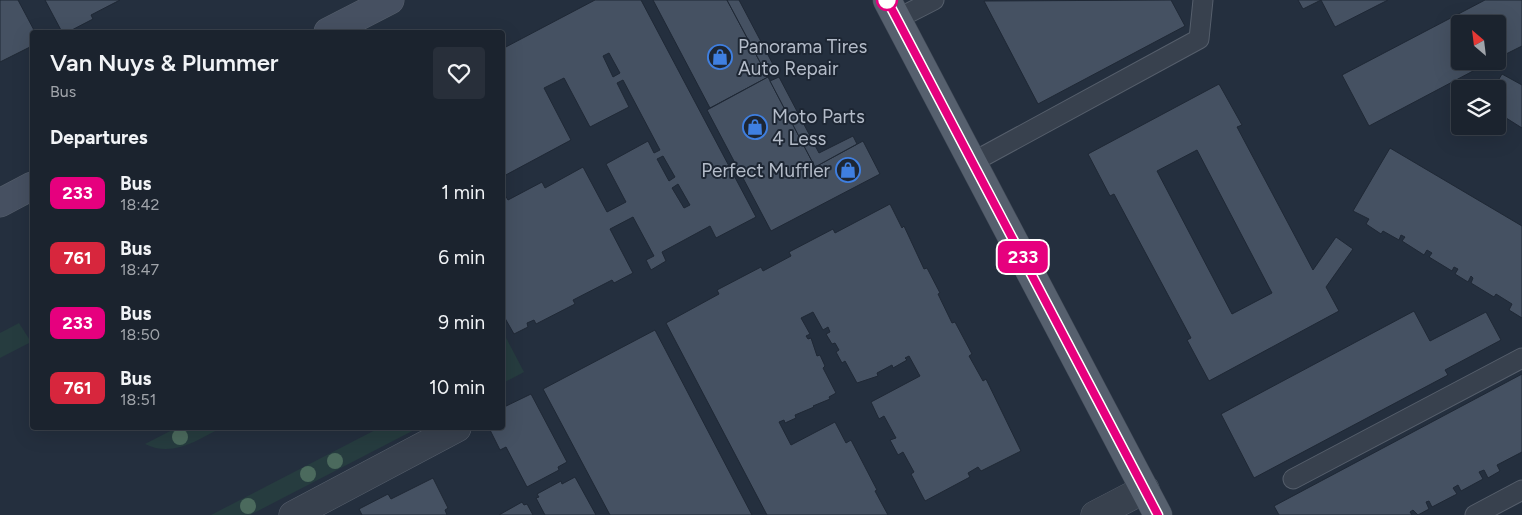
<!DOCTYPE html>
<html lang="en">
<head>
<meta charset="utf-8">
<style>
  body { margin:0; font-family:Figtree,sans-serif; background:#282f3a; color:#f1f3f6; height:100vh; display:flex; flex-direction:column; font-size:19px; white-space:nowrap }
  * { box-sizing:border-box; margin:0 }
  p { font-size:16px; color:#a0a4aa }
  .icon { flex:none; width:28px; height:28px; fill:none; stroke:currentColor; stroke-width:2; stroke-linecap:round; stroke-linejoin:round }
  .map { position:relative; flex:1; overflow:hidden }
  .drawer { position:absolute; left:30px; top:30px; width:475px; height:400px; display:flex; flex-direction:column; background:#1b232e; border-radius:5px; box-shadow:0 5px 20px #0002,0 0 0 1px #39404a }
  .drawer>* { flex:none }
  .badge { padding:0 10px; border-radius:8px; font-size:18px; line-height:32px }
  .needle { width:32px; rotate:332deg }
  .buttons { position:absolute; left:1451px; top:15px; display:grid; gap:10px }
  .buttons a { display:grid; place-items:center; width:55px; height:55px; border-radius:5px; background:#1b232e; box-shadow:0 5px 20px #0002,0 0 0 1px #39404a; font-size:25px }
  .map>.badge { position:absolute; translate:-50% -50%; box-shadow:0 0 0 2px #fff }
  h2 { padding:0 20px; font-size:19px; line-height:45px }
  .round { display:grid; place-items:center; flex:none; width:52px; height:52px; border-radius:5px; background:#282f3a }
  .headline { display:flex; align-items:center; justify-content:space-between; height:85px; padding:0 20px }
  h1 { font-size:24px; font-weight:600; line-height:38px }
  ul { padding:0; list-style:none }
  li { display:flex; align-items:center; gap:15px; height:65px; padding:0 20px }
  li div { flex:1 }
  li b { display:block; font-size:19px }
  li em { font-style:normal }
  li .badge { min-width:55px; font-weight:700; text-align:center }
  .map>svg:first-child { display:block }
</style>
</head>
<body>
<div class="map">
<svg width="1522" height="515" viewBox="0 0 1522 515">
  <rect width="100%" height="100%" fill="#242f3e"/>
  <!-- green -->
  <g fill="#263c3f">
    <path d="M 19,323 L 31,342 L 0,358 L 0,333 Z"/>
    <path d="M 503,332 L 524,372 L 503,383 L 502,383 Z"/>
    <path d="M 176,428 L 221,428 C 197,440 173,458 145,444 Z"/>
    <path d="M 379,428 L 418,428 L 250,515 L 211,515 Z"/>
  </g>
  <!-- building -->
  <g fill="#455162" stroke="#1f2835" fill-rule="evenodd">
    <path d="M 0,0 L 18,0 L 35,32 L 32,32 L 32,46 L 0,62 Z"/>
    <path d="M 45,0 L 120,0 L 91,15 L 93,19 L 68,32 L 62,32 Z"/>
    <path d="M 595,0 L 641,0 L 756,217 L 716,238 L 710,226 L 662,252 L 666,261 L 651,270 L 646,260 L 654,256 L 633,217 L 610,229 L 633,273 L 614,283 L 612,280 L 573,300 L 575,304 L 536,324 L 534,320 L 527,323 L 528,327 L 514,334 L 502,313 L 502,190 L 508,200 L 542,182 L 545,188 L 583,167 L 607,212 L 626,202 L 606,164 L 648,141 L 654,153 L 660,150 L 623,80 L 617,83 L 629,107 L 590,127 L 564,78 L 544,88 L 571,140 L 502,177 L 502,49 ZM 609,53 L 620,73 L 613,77 L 603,56 ZM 663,156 L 675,177 L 669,181 L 657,159 ZM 678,184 L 690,205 L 684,208 L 672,188 Z"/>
    <path d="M 653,0 L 727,0 L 768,77 L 710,108 Z"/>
    <path d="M 727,0 L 739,0 L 777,72 L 768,77 Z"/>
    <path d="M 1171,0 L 1185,26 L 1038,104 L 984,1 Z"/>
    <path d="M 1298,0 L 1321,0 L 1303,9 Z"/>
    <path d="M 1321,0 L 1388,0 L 1335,27 Z"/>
    <path d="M 1485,0 L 1522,0 L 1522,46 L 1498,58 L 1498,24 L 1460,24 L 1460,61 L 1492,61 L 1369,126 L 1342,75 Z"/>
    <path d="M 1502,74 L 1522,85 L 1522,128 L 1503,116 L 1506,112 L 1498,107 L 1498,89 L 1493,89 Z"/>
    <path d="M 768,77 L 815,167 L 863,141 L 880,174 L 771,231 L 707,110 Z"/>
    <path d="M 779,77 L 819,153 L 853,136 L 857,144 L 815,167 L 770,81 Z"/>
    <path d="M 1219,84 L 1242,125 L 1237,127 L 1313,270 L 1336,237 L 1353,249 L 1326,287 L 1339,311 L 1209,381 L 1187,340 L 1191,338 L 1114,194 L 1110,196 L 1088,154 ZM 1197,150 L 1272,293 L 1232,314 L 1157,171 Z"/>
    <path d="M 1390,148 L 1522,226 L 1522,318 L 1509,310 L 1512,304 L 1496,294 L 1494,297 L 1471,283 L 1473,278 L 1471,276 L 1468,282 L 1455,274 L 1458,269 L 1454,267 L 1452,271 L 1429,257 L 1432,253 L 1427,250 L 1424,255 L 1402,241 L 1405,237 L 1401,235 L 1399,240 L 1383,231 L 1381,234 L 1366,224 L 1369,219 L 1353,211 Z"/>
    <path d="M 890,204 L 902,228 L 904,226 L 924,269 L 927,268 L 940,293 L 938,294 L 952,323 L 955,322 L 972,354 L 969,356 L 983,381 L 986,379 L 1021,451 L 981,471 L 978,467 L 968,473 L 970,477 L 925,501 L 911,474 L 914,472 L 903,452 L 898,455 L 890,440 L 896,438 L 884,416 L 879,419 L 871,402 L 920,376 L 909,356 L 905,358 L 907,360 L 893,368 L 892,365 L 877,373 L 878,376 L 857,383 L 845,361 L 842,363 L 836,352 L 839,350 L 835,343 L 832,344 L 826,334 L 830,332 L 828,327 L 823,330 L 813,312 L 801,318 L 810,334 L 806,336 L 808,339 L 811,338 L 817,356 L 820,355 L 825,366 L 823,368 L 836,393 L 829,397 L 830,399 L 813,406 L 814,407 L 795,415 L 796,418 L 785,423 L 784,420 L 779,422 L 791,445 L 835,422 L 846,443 L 851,440 L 877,490 L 875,491 L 888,515 L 767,515 L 666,323 L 719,294 L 717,290 L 761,267 L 763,271 L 791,256 L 789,252 L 833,229 L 835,233 Z"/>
    <path d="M 1414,311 L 1430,341 L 1486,312 L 1501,340 L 1445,370 L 1448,375 L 1254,478 L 1221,414 Z"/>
    <path d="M 655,330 L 752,515 L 610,515 L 543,389 Z"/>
    <path d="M 1522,374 L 1522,452 L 1497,465 L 1500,471 L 1488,478 L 1484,470 L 1479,472 L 1483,479 L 1461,491 L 1458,485 L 1453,488 L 1457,494 L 1432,507 L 1429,501 L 1426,502 L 1429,509 L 1418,515 L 1413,510 L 1410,512 L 1412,515 L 1279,515 L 1274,506 Z"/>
    <path d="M 531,394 L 567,462 L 558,467 L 559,470 L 527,487 L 506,447 L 500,450 L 489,428 L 502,428 L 502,408 Z"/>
    <path d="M 575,477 L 596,515 L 545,515 L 536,498 L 539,497 L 537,494 L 561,481 L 562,484 Z"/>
    <path d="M 433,478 L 448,508 L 445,510 L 447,515 L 362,515 L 359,509 L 388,494 L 391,499 Z"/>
    <path d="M 522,502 L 524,505 L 527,504 L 533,515 L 499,515 Z"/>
  </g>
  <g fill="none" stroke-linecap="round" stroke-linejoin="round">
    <defs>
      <g id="lane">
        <path d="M 897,19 L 934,0"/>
        <path d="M 973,162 L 1199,39 L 1203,0"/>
        <path d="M 1293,479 L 1522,358"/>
        <path d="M 1475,515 L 1522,490"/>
      </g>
      <g id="street">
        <path d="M 293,515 L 457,428"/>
        <path d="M 1095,515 L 1145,489"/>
      </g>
      <g id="secondary">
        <path d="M 328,32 L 390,0"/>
        <path d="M 0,203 L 32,186"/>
      </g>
      <path id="primary" d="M 887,0 L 1158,515"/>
    </defs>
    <!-- lane casing -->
    <use href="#lane" stroke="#565f6c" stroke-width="21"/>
    <!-- street casing -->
    <use href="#street" stroke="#565f6c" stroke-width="29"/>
    <!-- secondary casing -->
    <use href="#secondary" stroke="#565f6c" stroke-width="29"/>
    <!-- primary casing -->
    <use href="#primary" stroke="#414a57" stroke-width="29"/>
    <!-- lane -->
    <use href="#lane" stroke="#38414e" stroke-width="19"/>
    <!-- street -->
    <use href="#street" stroke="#38414e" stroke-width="28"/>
    <!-- secondary -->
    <use href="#secondary" stroke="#465061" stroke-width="28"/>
    <!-- primary -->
    <use href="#primary" stroke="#56606e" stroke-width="28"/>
  </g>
  <!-- trees -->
  <g fill="#4b6a5d">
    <circle cx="180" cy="437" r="8"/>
    <circle cx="335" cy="461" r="8"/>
    <circle cx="308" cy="474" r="8"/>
    <circle cx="248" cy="506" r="8"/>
  </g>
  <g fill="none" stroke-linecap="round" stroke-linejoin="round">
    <defs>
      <path id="line" d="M 887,0 L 1158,515"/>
    </defs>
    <!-- line casing -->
    <use href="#line" stroke="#fff" stroke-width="11"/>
    <!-- line -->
    <use href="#line" stroke="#e6007e" stroke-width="8"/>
  </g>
  <!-- icons -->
  <defs>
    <symbol id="shop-ring" viewBox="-11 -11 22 22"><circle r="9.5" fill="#1d2633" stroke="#3f7fe0" stroke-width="1.5"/><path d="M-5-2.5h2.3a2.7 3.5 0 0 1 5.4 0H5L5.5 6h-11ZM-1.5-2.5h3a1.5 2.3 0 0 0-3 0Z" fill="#3f7fe0"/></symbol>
  </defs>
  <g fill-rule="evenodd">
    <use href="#shop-ring" x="706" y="43" width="28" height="28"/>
    <use href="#shop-ring" x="741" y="113" width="28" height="28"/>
    <use href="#shop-ring" x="834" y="156" width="28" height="28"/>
  </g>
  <!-- markers -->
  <circle fill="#fff" stroke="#e6007e" stroke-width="2.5" cx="887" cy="0" r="10"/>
  <g text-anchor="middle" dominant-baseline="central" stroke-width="4" stroke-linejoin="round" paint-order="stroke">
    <!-- poi labels -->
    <g font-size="19" fill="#b4bcc9" stroke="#1d2633" text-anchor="start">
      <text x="738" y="46">Panorama Tires<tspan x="738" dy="22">Auto Repair</tspan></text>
      <text x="772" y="116">Moto Parts<tspan x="772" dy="22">4 Less</tspan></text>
      <text x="830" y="170" text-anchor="end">Perfect Muffler</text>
    </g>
  </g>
</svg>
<div class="buttons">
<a><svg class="needle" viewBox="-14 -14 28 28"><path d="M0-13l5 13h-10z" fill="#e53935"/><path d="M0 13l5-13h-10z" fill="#a0a4aa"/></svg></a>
<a><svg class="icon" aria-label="layers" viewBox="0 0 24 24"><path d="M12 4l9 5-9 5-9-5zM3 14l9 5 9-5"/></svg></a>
</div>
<b class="badge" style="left:1023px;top:257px;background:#e6007e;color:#fff">233</b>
<section class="drawer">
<div class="headline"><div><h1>Van Nuys &amp; Plummer</h1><p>Bus</p></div><a class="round"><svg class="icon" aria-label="heart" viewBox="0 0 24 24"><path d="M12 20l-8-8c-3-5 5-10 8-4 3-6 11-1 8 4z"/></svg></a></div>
<h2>Departures</h2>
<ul>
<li><span class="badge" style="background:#e6007e;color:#fff">233</span><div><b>Bus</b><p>18:42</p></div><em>1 min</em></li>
<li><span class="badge" style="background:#d7263d;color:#fff">761</span><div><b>Bus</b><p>18:47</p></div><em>6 min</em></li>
<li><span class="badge" style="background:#e6007e;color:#fff">233</span><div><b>Bus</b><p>18:50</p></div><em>9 min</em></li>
<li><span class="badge" style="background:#d7263d;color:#fff">761</span><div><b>Bus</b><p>18:51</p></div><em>10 min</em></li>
</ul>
</section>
</div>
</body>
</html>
